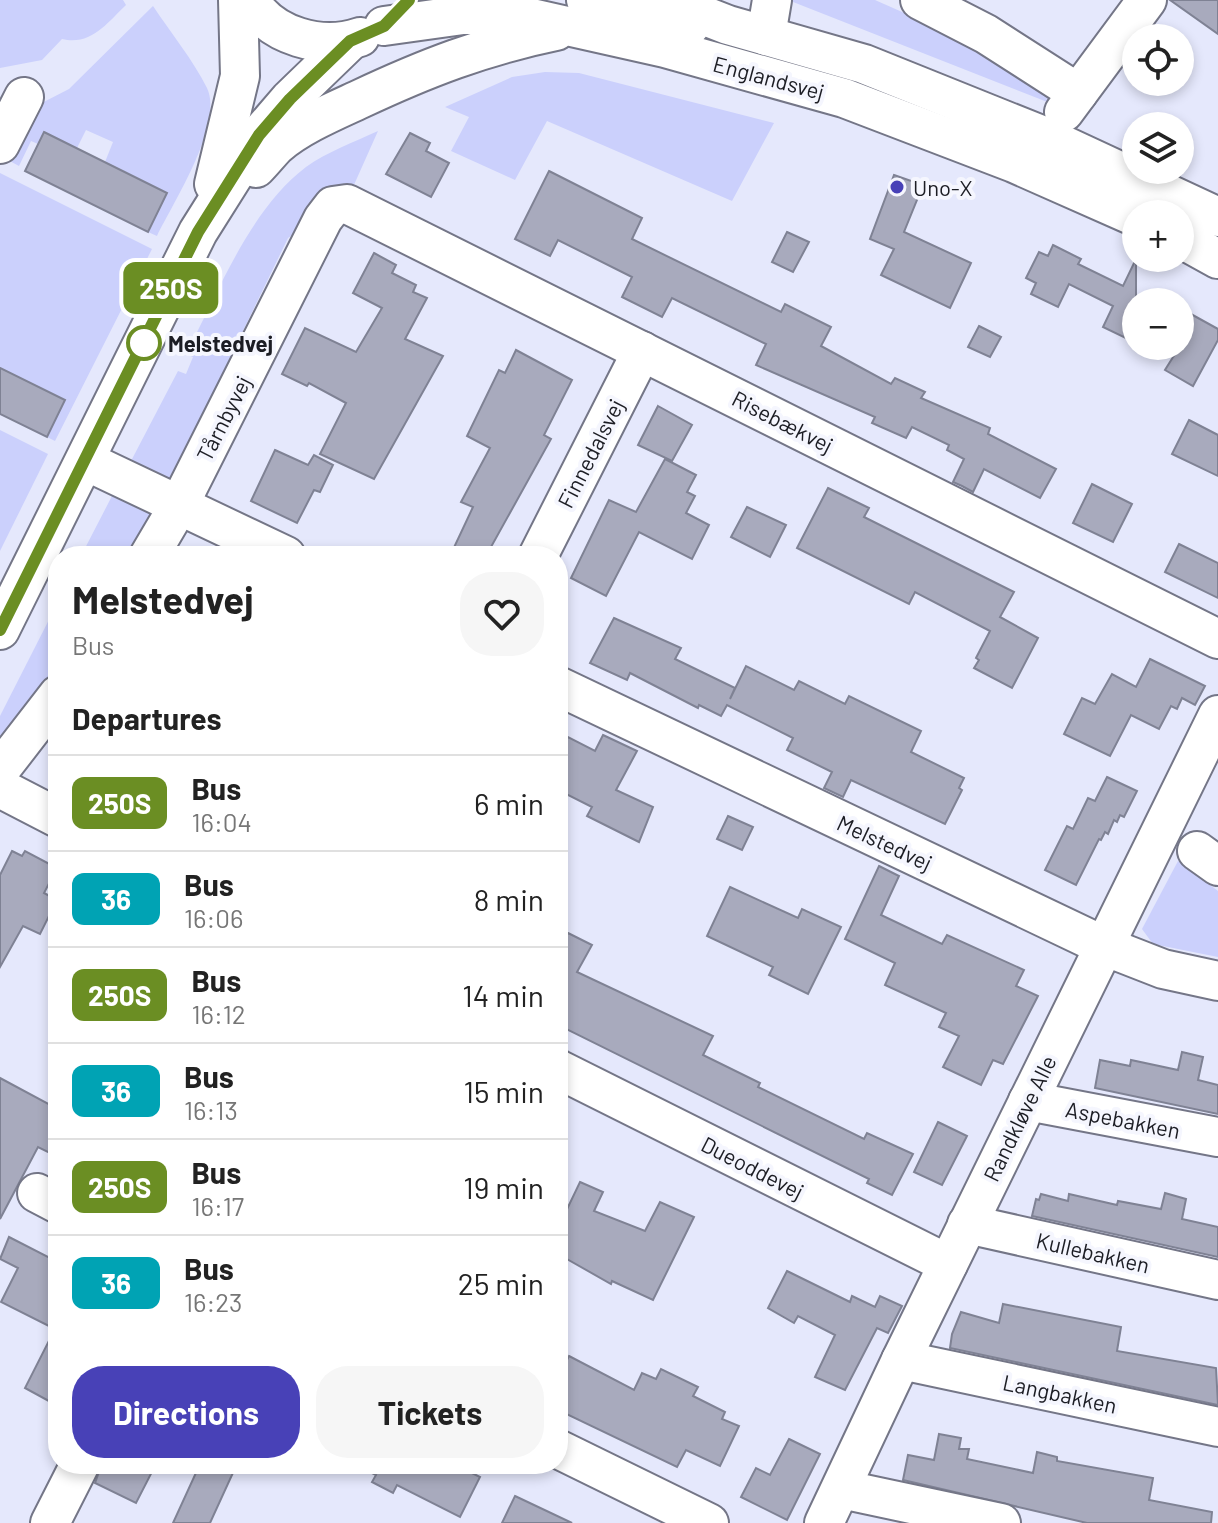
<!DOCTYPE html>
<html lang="en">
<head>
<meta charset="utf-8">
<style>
  body { margin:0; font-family:Barlow,sans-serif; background:#f6f6f6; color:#222; height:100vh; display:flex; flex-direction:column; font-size:30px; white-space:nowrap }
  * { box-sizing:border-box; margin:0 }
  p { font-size:26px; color:#767676 }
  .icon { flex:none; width:44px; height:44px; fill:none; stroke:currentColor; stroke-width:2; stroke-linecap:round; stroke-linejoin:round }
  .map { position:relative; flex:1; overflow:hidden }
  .panel { position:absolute; left:48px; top:546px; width:520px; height:928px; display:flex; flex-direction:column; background:#fff; border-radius:32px; box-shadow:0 4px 12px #0003 }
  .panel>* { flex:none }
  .badge { padding:0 16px; border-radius:12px; font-size:28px; line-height:52px }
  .tools { position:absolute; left:1122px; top:24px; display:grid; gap:16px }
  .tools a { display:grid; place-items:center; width:72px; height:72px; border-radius:50%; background:#fff; box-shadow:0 4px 12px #0003; font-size:40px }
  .map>.badge { position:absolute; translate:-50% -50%; box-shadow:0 0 0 4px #fff }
  h2 { padding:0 24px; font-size:30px; line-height:72px }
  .round { display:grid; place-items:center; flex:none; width:84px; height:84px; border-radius:32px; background:#f6f6f6 }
  .headline { display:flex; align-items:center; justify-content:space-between; height:136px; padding:0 24px }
  h1 { font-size:38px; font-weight:700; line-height:60px }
  .cta { display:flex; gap:16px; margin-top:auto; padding:16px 24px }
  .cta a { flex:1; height:92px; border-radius:32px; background:#4841b7; color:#fff; font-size:32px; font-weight:700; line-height:92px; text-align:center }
  .cta a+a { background:#f6f6f6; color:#222 }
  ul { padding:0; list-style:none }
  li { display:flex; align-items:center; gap:24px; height:96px; padding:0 24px; border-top:2px solid #e0e0e0 }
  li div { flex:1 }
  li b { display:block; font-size:30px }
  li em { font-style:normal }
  li .badge { min-width:88px; font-weight:700; text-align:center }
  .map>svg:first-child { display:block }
</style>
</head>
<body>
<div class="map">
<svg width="1218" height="1523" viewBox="0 0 1218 1523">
  <rect width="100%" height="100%" fill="#e5e8fc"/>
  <!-- green -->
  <g fill="#cbd0fc">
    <path d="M 0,0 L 123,0 L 126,5 C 107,23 91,46 62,39 L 42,60 L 0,68 Z"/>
    <path d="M 788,0 L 875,0 L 936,27 L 1053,94 L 1055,105 Z"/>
    <path d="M 153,6 C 171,33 193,60 207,88 C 224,124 173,203 157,236 L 148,232 L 167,193 L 105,162 L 113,142 L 86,130 L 77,148 L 44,132 L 38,144 L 31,141 L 19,166 L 6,159 L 32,108 L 69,89 Z"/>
    <path d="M 545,72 L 579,73 L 774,123 L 732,201 L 547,121 L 515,180 L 451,151 L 469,117 L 445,107 L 512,77 Z"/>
    <path d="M 378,131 L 349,196 L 288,238 L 190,440 L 191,452 L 176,482 L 131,461 L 178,371 L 186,374 L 193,357 L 186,354 C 218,293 250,209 306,167 C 327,152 354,142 378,131 Z"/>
    <path d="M 0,173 L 152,249 L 55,441 L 47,437 L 64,400 L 0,368 Z"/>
    <path d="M 0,430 L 48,454 L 0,551 Z"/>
    <path d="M 112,496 L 156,517 L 145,544 L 127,550 L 123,556 L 81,556 Z"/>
    <path d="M 58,602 L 58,674 L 0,752 L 0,716 Z"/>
    <path d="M 1178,861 L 1218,891 L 1218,957 L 1153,944 L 1142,929 Z"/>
  </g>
  <!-- building -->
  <g fill="#a8aabd" stroke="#7f8294" stroke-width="2">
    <path d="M 1170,0 L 1218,0 L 1218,34 Z"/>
    <path d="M 44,132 L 167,193 L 148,232 L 25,171 Z"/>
    <path d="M 410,133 L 430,143 L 426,151 L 449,163 L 431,197 L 386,174 Z"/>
    <path d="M 549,171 L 642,218 L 632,239 L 781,312 L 785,304 L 831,327 L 821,346 L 891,384 L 895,378 L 925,392 L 921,398 L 990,428 L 988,434 L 1056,469 L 1040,498 L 984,469 L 973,492 L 962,486 L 953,482 L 964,459 L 947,450 L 949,445 L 912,427 L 906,438 L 872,423 L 875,417 L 756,365 L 766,344 L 672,298 L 662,317 L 622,297 L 632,277 L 558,240 L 550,256 L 515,239 Z"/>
    <path d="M 894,175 L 923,185 L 904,232 L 971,263 L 950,308 L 881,275 L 894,249 L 870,239 Z"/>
    <path d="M 787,232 L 809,242 L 793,272 L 772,262 Z"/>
    <path d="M 1053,245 L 1081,259 L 1078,264 L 1123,286 L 1136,259 L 1136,343 L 1103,327 L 1113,306 L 1069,284 L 1058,307 L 1031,294 L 1036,283 L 1026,278 L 1039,252 L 1048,256 Z"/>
    <path d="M 374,253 L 396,265 L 392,273 L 416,285 L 413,292 L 427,298 L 405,339 L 443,356 L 374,479 L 320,454 L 346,403 L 309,383 L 307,386 L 282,374 L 305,328 L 356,352 L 382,308 L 353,293 Z"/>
    <path d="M 1180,308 L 1218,329 L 1218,340 L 1193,386 L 1165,370 L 1180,346 Z"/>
    <path d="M 979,326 L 1001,337 L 990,357 L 968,347 Z"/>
    <path d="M 516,350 L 572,380 L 544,435 L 551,439 L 486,556 L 450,556 L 473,507 L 461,502 L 490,448 L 467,436 L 499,370 L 505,373 Z"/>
    <path d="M 0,368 L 65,400 L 47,437 L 0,414 Z"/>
    <path d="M 658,406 L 692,425 L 672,461 L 638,445 Z"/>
    <path d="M 1189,420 L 1218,435 L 1218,476 L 1172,454 Z"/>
    <path d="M 275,450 L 308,465 L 314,455 L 333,465 L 320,492 L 314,490 L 297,523 L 251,501 Z"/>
    <path d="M 665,459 L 696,475 L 687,492 L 695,496 L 686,513 L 709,525 L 692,559 L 639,532 L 606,596 L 571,578 L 609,500 L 636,512 Z"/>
    <path d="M 1092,484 L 1132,504 L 1113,542 L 1073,523 Z"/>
    <path d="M 828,488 L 869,508 L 864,517 L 1014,592 L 1000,617 L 1038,638 L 1012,688 L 974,668 L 979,660 L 976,658 L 990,631 L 915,592 L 909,604 L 797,548 Z"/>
    <path d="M 747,507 L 786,525 L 770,557 L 731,537 Z"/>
    <path d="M 1179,544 L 1218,563 L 1218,598 L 1165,572 Z"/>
    <path d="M 614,618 L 681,648 L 675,659 L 735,688 L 730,699 L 746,666 L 794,690 L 799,681 L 845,704 L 849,696 L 921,731 L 911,752 L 964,778 L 959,788 L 962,790 L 945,824 L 851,780 L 843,797 L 824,788 L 832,772 L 787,750 L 793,738 L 727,705 L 721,716 L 699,705 L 698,708 L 630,673 L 627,680 L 590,663 Z"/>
    <path d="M 1150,659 L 1205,686 L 1195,705 L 1182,698 L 1177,709 L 1171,706 L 1159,729 L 1131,715 L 1110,756 L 1064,734 L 1082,698 L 1095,704 L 1112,674 L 1136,687 Z"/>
    <path d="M 603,735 L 637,751 L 616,790 L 653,807 L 639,842 L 587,816 L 592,807 L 558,790 L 558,756 L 568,737 L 595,751 Z"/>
    <path d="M 1107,777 L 1137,791 L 1124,817 L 1120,815 L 1117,822 L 1114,820 L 1108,834 L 1105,832 L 1101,840 L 1099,839 L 1076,885 L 1045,870 L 1067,826 L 1073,829 L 1088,798 L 1095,801 Z"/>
    <path d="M 728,816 L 753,827 L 742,850 L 717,839 Z"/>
    <path d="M 12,851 L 22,856 L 25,851 L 57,868 L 44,893 L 57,900 L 40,934 L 23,926 L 0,967 L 0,875 Z"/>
    <path d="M 879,866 L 899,876 L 881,915 L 942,944 L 947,935 L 1024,970 L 1016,986 L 1038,996 L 1003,1064 L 993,1060 L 981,1085 L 943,1067 L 959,1036 L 939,1027 L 946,1013 L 885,985 L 895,963 L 845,939 Z"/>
    <path d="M 730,887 L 798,918 L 802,909 L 841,927 L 808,994 L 769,975 L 773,967 L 707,936 Z"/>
    <path d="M 568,933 L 592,945 L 577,972 L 713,1036 L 703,1055 L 760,1083 L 758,1087 L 864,1139 L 867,1133 L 913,1154 L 892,1195 L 867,1183 L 869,1179 L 558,1025 L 558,953 Z"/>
    <path d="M 1182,1052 L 1203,1057 L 1198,1080 L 1218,1085 L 1218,1114 L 1095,1088 L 1100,1060 L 1130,1066 L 1131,1060 L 1178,1070 Z"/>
    <path d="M 0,1078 L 58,1109 L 58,1157 L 38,1147 L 0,1219 Z"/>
    <path d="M 938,1122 L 967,1136 L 942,1185 L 914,1172 Z"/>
    <path d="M 580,1182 L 603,1192 L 594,1211 L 645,1231 L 660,1202 L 694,1217 L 653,1300 L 612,1281 L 611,1284 L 558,1254 L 558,1228 Z"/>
    <path d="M 1165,1193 L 1186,1199 L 1182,1219 L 1218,1227 L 1218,1257 L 1032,1216 L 1036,1199 L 1039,1200 L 1041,1194 L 1068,1201 L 1069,1194 L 1117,1205 L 1118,1201 L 1161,1209 Z"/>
    <path d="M 9,1237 L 58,1262 L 58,1406 L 25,1388 L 55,1329 L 1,1302 L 18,1268 L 0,1259 Z"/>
    <path d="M 787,1271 L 850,1302 L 852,1296 L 875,1307 L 880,1296 L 902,1306 L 888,1333 L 877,1328 L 845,1390 L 815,1377 L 835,1335 L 798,1316 L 794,1323 L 768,1308 Z"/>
    <path d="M 1003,1304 L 1121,1327 L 1117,1351 L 1216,1368 L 1218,1405 L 950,1348 L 952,1334 L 961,1312 L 999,1323 Z"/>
    <path d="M 569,1356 L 634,1390 L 642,1373 L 656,1379 L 661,1369 L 698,1387 L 693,1396 L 725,1412 L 722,1419 L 739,1426 L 720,1466 L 686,1450 L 677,1467 L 558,1410 L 560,1401 L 558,1377 Z"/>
    <path d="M 939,1434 L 961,1438 L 959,1449 L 969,1449 L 967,1459 L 1033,1473 L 1037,1452 L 1057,1457 L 1057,1461 L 1153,1478 L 1149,1500 L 1212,1512 L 1211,1523 L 1087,1523 L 903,1480 L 908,1455 L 934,1460 Z"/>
    <path d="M 789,1439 L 820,1454 L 787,1520 L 741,1497 L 756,1468 L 770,1475 Z"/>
    <path d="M 102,1464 L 156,1464 L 136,1503 L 95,1483 Z"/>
    <path d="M 200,1464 L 237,1464 L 210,1523 L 173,1523 Z"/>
    <path d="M 354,1464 L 454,1464 L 480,1477 L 460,1517 L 397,1485 L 393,1493 L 372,1482 L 376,1475 Z"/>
    <path d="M 515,1496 L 572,1523 L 502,1523 Z"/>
  </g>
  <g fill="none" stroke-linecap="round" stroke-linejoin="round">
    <defs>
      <g id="minor">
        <path d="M 250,0 C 271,37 322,50 360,37"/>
        <path d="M 586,0 L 690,26"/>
        <path d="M 664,0 L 728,25 L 864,64 L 1046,137 L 1218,217"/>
        <path d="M 920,0 L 986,34 L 1078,93"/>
        <path d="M 384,26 L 463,15 L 518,15 L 665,48 L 844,98 L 1014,163 L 1136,217"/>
        <path d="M 766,36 L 772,0"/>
        <path d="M 1064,112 L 1147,0"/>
        <path d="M 0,144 L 24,97"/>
        <path d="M 256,168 C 263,161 270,152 277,145 C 299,126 332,112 358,100 C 426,68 483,46 556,31"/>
        <path d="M 214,184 L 240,76 L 238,0"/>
        <path d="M 1180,238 L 1218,259"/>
        <path d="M 86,461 L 286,556"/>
        <path d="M 149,556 L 179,505 L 323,219 L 333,206 L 347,204 L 1218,639"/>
        <path d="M 538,556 L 642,351"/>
        <path d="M 0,630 L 198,232 L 259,135 L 290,99 L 350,41"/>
        <path d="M 558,686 L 1104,946 L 1163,969 L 1218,981"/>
        <path d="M 0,770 L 58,695"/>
        <path d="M 0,788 L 58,818"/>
        <path d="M 1197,851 L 1218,866"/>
        <path d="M 558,1069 L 948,1264"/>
        <path d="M 1028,1101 L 1218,1137"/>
        <path d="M 37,1193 L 58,1204"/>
        <path d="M 967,1224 L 1218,1280"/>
        <path d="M 901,1360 L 1218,1427"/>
        <path d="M 558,1449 L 709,1523"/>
        <path d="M 841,1489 L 1001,1523"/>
        <path d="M 50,1523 L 80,1464"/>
        <path d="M 824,1523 L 901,1360 L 1218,715"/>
      </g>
    </defs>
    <!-- minor casing -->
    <use href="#minor" stroke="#747687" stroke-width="42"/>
    <!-- minor -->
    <use href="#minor" stroke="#fff" stroke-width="38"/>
  </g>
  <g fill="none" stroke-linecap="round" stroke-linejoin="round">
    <defs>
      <path id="line" d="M 0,630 L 198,232 L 259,135 L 290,99 L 350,41 L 384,26 L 409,0"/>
    </defs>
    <!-- line casing -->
    <use href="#line" stroke="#fff" stroke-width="18"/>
    <!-- line -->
    <use href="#line" stroke="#6b8e23" stroke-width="12"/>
  </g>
  <!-- markers -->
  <circle fill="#4841b7" stroke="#f5f6fe" stroke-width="3" cx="897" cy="187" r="8"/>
  <circle fill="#fff" stroke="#6b8e23" stroke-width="4" cx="144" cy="343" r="16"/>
  <g text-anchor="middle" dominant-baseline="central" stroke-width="8" stroke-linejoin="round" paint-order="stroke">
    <!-- street labels -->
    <g font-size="22" fill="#1c1d24" stroke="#f5f6fe">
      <text transform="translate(769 77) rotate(15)">Englandsvej</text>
      <text transform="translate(223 418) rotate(-63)">Tårnbyvej</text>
      <text transform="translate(783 421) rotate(27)">Risebækvej</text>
      <text transform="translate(590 453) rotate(-63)">Finnedalsvej</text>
      <text transform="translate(885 842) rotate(25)">Melstedvej</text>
      <text transform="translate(1019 1118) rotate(-64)">Randkløve Alle</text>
      <text transform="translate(1123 1119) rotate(11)">Aspebakken</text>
      <text transform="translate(753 1167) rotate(27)">Dueoddevej</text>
      <text transform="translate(1093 1252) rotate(13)">Kullebakken</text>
      <text transform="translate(1060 1393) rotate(12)">Langbakken</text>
    </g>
    <!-- poi labels -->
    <g font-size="22" fill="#1c1d24" stroke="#f5f6fe" text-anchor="start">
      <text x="913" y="187">Uno-X</text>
    </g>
    <!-- stop labels -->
    <g font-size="22" font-weight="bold" fill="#1c1d24" stroke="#f5f6fe" text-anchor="start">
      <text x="168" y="343">Melstedvej</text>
    </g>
  </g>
</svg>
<div class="tools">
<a><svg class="icon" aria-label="locate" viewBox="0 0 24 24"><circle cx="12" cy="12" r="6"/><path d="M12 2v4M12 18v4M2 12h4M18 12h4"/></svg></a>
<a><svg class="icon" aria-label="layers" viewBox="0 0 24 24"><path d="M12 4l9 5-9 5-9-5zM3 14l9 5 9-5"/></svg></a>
<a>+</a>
<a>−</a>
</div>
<b class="badge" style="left:171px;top:288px;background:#6b8e23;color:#fff">250S</b>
<section class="panel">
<div class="headline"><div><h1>Melstedvej</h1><p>Bus</p></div><a class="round"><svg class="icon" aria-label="heart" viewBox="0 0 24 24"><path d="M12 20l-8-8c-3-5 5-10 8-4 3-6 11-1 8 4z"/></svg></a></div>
<h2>Departures</h2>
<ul>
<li><span class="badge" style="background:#6b8e23;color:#fff">250S</span><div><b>Bus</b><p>16:04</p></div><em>6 min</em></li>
<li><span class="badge" style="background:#00a3b4;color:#fff">36</span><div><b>Bus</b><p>16:06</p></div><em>8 min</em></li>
<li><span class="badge" style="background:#6b8e23;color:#fff">250S</span><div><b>Bus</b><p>16:12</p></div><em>14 min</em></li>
<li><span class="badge" style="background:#00a3b4;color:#fff">36</span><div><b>Bus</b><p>16:13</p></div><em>15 min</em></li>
<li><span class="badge" style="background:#6b8e23;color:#fff">250S</span><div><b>Bus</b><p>16:17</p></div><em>19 min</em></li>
<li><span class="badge" style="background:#00a3b4;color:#fff">36</span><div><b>Bus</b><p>16:23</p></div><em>25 min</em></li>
</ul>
<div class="cta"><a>Directions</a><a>Tickets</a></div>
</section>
</div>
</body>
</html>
